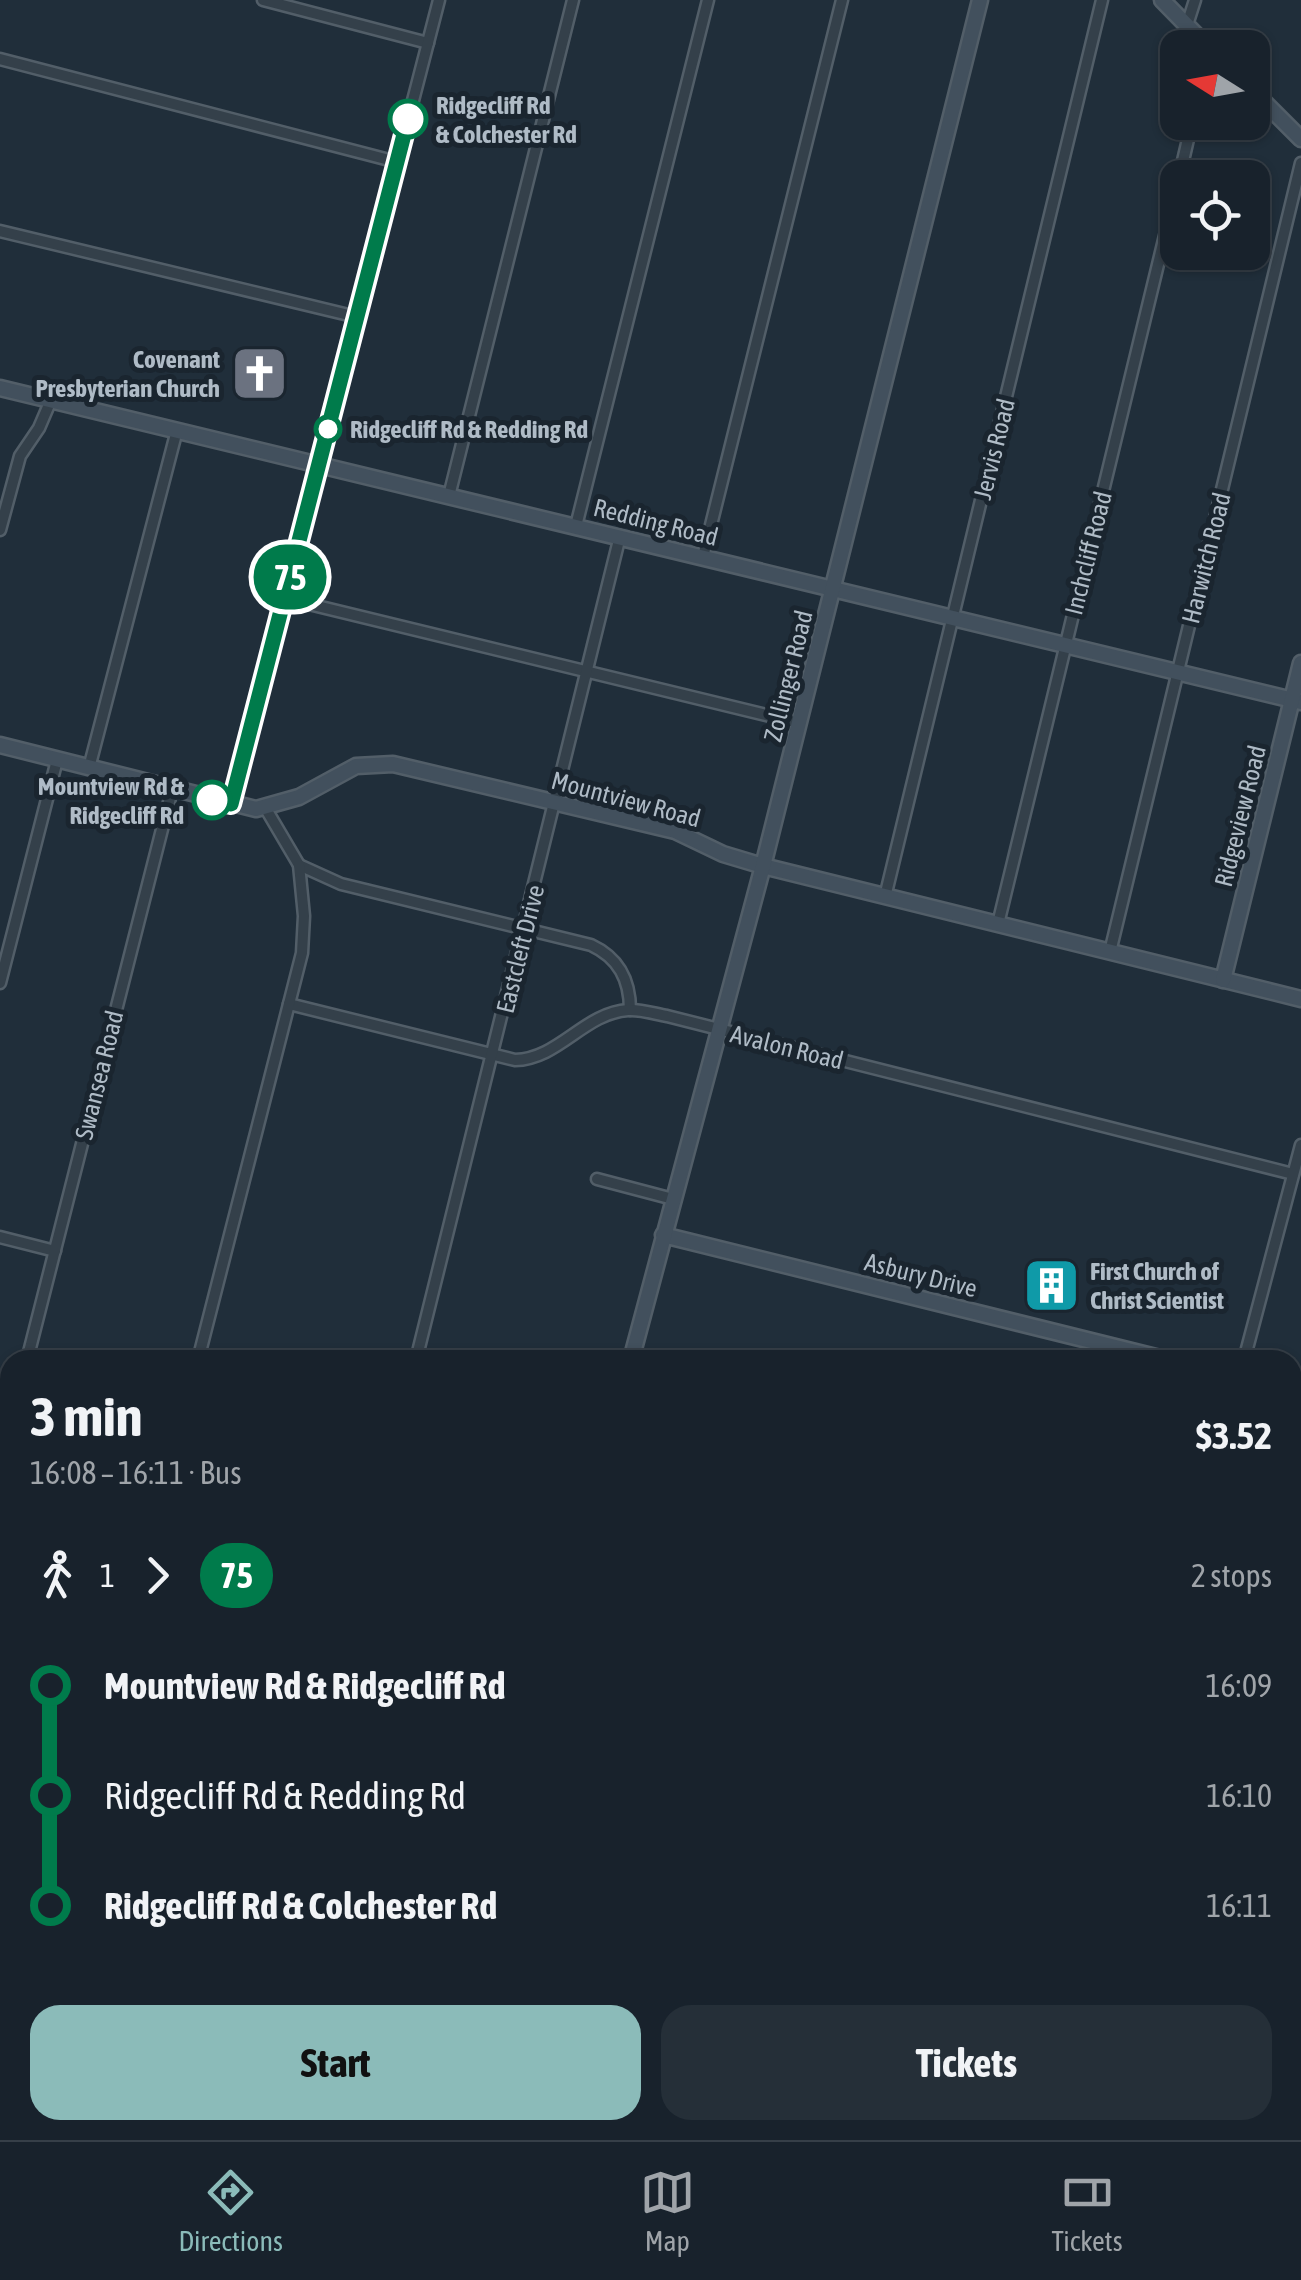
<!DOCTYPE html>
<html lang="en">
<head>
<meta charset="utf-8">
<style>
  body { margin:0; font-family:"Asap Condensed",sans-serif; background:#252f38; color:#f1f3f6; height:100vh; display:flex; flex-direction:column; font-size:38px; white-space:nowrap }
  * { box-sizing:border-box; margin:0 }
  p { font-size:32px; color:#9fa4a9 }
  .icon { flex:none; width:55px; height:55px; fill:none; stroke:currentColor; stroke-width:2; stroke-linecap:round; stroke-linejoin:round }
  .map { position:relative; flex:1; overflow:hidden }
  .sheet { position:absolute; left:0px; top:1350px; width:1302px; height:790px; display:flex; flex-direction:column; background:#18222c; border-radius:30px 30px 0 0; box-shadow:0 2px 8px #0004,0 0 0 2px #363f48 }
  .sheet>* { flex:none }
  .badge { padding:0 20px; border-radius:32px; font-size:35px; line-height:65px }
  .needle { width:65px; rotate:281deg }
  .controls { position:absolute; left:1160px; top:30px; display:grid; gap:20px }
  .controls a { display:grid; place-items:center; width:110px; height:110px; border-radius:20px; background:#18222c; box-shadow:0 2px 8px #0004,0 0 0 2px #363f48; font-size:50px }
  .map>.badge { position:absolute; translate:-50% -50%; box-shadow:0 0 0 5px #fff }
  .legs { display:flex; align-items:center; gap:15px; height:110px; padding:0 30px; font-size:32px }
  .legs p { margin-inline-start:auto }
  .summary { display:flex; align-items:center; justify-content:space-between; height:170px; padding:0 30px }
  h1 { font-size:55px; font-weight:700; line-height:75px }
  .action { display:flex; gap:20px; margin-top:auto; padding:20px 30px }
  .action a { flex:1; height:115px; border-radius:30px; background:#8bbbb9; color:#111; font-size:40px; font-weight:700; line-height:115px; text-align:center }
  .action a+a { background:#252f38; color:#f1f3f6 }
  ul { padding:0 30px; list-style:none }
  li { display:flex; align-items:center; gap:35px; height:110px; font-size:38px }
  li i { display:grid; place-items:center; width:15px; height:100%; margin:0 12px; background:currentColor }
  li i::after { content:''; width:25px; height:25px; margin:-12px; border:8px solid; border-radius:50%; background:#18222c }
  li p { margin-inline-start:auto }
  li:first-child i { background:linear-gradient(#0000 50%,currentColor 0) }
  li:last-child i { background:linear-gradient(currentColor 50%,#0000 0) }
  .tab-bar { display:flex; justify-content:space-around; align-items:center; height:140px; border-top:2px solid #363f48; background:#18222c; font-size:28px; color:#9fa4a9 }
  .tab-bar a { display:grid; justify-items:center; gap:5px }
  .tab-bar .active { color:#8bbbb9 }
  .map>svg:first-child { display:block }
</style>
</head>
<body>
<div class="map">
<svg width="1301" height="2140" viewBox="0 0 1301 2140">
  <rect width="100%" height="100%" fill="#202e3a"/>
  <!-- green -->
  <g fill="#223b3b">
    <path d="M 0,2094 L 10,2096 L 10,2130 L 135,2130 L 132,2140 L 0,2140 Z"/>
    <path d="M 1013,2130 L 1049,2130 L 1051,2135 L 1050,2140 L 1008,2140 Z"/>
  </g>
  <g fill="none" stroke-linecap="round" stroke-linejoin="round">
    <defs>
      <g id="street">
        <path d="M 263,0 L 428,43"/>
        <path d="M 1187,25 L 1195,0"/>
        <path d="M 0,59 L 397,162"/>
        <path d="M 1179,178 L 1192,122"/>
        <path d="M 0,231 L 357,317"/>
        <path d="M 449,496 L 573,0"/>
        <path d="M 576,526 L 708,0"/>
        <path d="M 0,530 L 20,456 L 39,428 L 51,400"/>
        <path d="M 703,557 L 842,0"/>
        <path d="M 284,598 L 799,723"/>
        <path d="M 89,768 L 177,430"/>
        <path d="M 231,804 L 439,0"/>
        <path d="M 299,865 L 341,884 L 591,945 C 619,958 630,980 630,1010"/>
        <path d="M 885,897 L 1102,0"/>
        <path d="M 998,924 L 1178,182"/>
        <path d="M 1110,952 L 1301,163"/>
        <path d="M 0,983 L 57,760"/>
        <path d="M 289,1004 L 515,1060 C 559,1059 584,1013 628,1010 C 641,1009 655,1014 667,1016 L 1293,1174"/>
        <path d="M 597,1179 L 673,1199"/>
        <path d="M 0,1237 L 55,1251"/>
        <path d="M 27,1360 L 172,790"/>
        <path d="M 198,1360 L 302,953 L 304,916 L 299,865 L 266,809"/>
        <path d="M 416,1360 L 620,536"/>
        <path d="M 1244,1360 L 1301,1145"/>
        <path d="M 0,1467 L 10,1427"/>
        <path d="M 0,1516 L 10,1518"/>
        <path d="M 1292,1687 L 1301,1655"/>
        <path d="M 583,2130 L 584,2140"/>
        <path d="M 1134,2130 L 1141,2140"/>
        <path d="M 215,2140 L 218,2130"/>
        <path d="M 723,2140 L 725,2130"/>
        <path d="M 823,2140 L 825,2130"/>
        <path d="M 1173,2140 L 1176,2130"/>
      </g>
      <g id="secondary">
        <path d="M 1162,0 L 1209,48"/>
        <path d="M 1252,90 L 1301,139"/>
        <path d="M 0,388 L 1301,702"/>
        <path d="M 0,745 L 256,809 L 299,797 L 356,766 L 393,764 L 675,831 L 723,854 L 763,866 L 1301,999"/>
        <path d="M 1223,980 L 1301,663"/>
        <path d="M 663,1235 L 1168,1360"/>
        <path d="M 631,1360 L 763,866 L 980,0"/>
        <path d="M 1292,1392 L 1301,1394"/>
        <path d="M 1292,1826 L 1301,1833"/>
        <path d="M 0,2094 L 10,2096"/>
        <path d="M 137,2130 L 176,2140"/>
        <path d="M 431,2140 L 434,2130"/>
      </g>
    </defs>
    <!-- street casing -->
    <use href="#street" stroke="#525e68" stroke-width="15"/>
    <!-- secondary casing -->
    <use href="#secondary" stroke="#525e68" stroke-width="19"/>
    <!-- street -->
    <use href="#street" stroke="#34404a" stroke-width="10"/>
    <!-- secondary -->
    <use href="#secondary" stroke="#42505d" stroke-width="14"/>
  </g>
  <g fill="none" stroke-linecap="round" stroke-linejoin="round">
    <defs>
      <path id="line-1" d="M 212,800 L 231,804 L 408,119"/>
    </defs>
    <!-- line-1 casing -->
    <use href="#line-1" stroke="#fff" stroke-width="22"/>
    <!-- line-1 -->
    <use href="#line-1" stroke="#007b4b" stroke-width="15"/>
  </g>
  <!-- icons -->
  <defs>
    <symbol id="church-square" viewBox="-11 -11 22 22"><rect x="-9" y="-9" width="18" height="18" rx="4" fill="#6b7280" stroke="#1a252f"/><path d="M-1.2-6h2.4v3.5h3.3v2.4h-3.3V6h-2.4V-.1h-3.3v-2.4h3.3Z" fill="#fff"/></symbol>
    <symbol id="building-square" viewBox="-11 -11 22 22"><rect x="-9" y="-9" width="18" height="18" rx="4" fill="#0f9aa8" stroke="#1a252f"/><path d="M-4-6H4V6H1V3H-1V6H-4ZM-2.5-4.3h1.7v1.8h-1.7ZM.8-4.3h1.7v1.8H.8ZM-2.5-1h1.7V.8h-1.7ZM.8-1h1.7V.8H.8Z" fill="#fff"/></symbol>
  </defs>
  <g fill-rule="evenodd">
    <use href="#church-square" x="228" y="342" width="63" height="63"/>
    <use href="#building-square" x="1020" y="1254" width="63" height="63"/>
  </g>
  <!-- markers -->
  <g fill="#fff" stroke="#007b4b" stroke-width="5">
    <circle cx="408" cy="119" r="18"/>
    <circle cx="328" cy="429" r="12"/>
    <circle cx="212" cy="800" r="18"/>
  </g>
  <g text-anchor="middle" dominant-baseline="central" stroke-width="10" stroke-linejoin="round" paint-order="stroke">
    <!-- stop labels -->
    <g font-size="25" font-weight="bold" fill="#afbbc6" stroke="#1a252f" text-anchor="start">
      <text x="436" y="105">Ridgecliff Rd<tspan x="436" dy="29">&amp; Colchester Rd</tspan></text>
      <text x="350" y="429">Ridgecliff Rd &amp; Redding Rd</text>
      <text x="184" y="786" text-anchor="end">Mountview Rd &amp;<tspan x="184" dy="29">Ridgecliff Rd</tspan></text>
    </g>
    <!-- poi labels -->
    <g font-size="25" font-weight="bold" fill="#afbbc6" stroke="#1a252f" text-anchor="end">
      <text x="220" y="359">Covenant<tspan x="220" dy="29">Presbyterian Church</tspan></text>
      <text x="1090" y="1271" text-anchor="start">First Church of<tspan x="1090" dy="29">Christ Scientist</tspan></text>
    </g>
    <!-- street labels -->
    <g font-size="25" fill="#afbbc6" stroke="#1a252f">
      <text transform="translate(994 449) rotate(-76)">Jervis Road</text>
      <text transform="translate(656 522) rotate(14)">Redding Road</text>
      <text transform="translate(1088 553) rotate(-76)">Inchcliff Road</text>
      <text transform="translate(1206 558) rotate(-76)">Harwitch Road</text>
      <text transform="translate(788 676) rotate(-76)">Zollinger Road</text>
      <text transform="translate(626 799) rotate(15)">Mountview Road</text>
      <text transform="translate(1240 816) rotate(-76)">Ridgeview Road</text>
      <text transform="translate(520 949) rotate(-76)">Eastcleft Drive</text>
      <text transform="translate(787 1047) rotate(14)">Avalon Road</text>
      <text transform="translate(99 1075) rotate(-76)">Swansea Road</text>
      <text transform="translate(921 1275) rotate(14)">Asbury Drive</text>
    </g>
  </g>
</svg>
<div class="controls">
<a><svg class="needle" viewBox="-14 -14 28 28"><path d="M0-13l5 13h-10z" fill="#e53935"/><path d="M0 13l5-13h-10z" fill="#9fa4a9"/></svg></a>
<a><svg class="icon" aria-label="locate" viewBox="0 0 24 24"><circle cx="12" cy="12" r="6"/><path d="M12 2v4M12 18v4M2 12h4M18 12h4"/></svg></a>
</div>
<b class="badge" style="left:290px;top:577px;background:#007b4b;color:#fff">75</b>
<section class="sheet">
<div class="summary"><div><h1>3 min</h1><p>16:08 – 16:11 · Bus</p></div><b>$3.52</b></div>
<div class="legs"><svg class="icon" aria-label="walk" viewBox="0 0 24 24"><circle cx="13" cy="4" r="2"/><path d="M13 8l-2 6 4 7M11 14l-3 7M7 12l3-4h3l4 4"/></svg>1<svg class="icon" aria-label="forward" viewBox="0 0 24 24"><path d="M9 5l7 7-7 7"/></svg><b class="badge" style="background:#007b4b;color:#fff">75</b><p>2 stops</p></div>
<ul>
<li><i style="color:#007b4b"></i><b>Mountview Rd &amp; Ridgecliff Rd</b><p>16:09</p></li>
<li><i style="color:#007b4b"></i><span>Ridgecliff Rd &amp; Redding Rd</span><p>16:10</p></li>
<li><i style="color:#007b4b"></i><b>Ridgecliff Rd &amp; Colchester Rd</b><p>16:11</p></li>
</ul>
<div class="action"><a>Start</a><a>Tickets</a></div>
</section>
</div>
<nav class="tab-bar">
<a class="active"><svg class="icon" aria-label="directions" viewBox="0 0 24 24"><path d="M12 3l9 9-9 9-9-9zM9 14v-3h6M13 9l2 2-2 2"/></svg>Directions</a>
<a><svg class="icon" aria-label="map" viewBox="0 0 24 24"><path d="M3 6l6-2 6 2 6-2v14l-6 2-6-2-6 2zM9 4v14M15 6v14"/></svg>Map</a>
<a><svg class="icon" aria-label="tickets" viewBox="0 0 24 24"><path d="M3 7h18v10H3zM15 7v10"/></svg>Tickets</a>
</nav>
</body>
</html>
